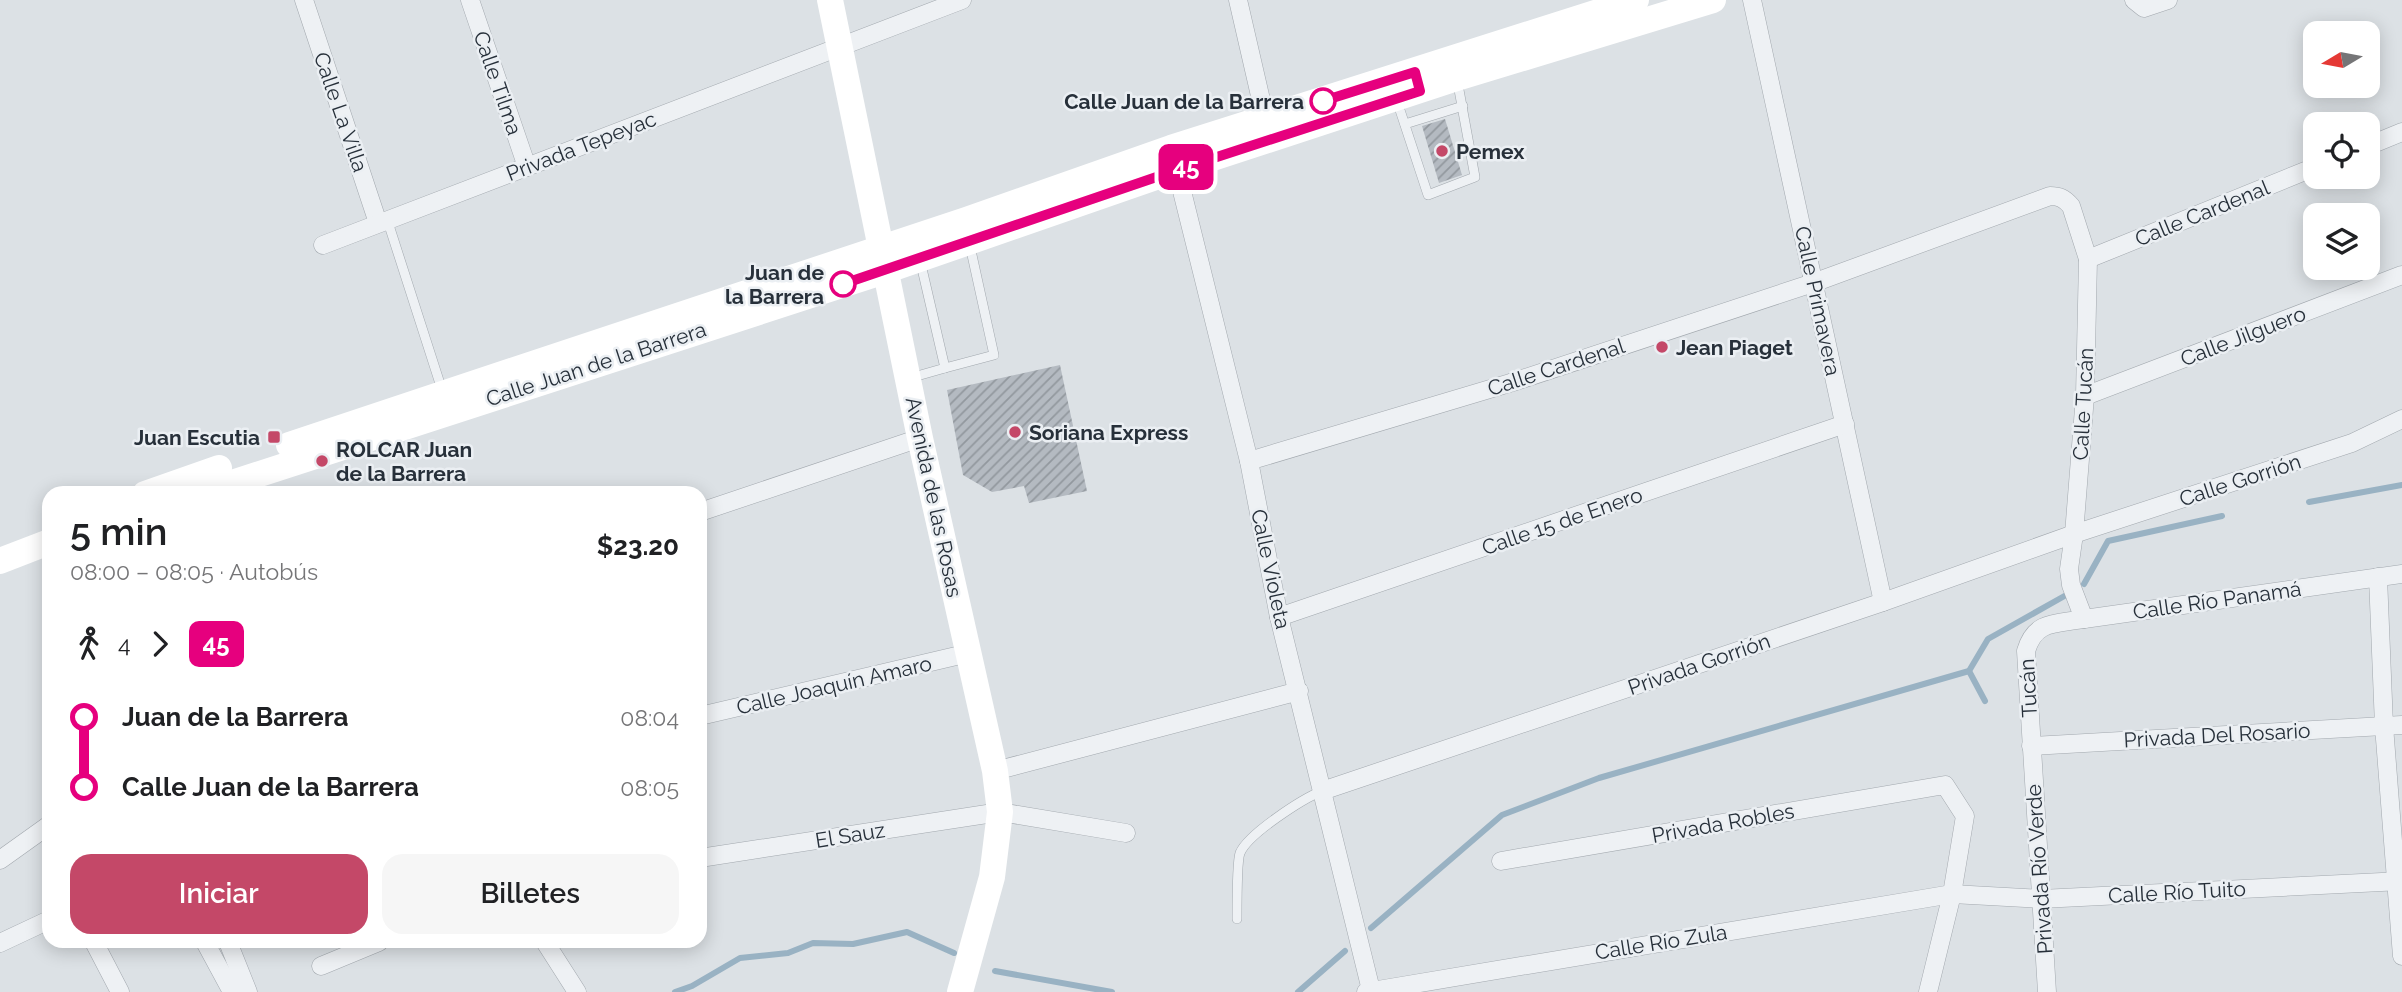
<!DOCTYPE html>
<html lang="es">
<head>
<meta charset="utf-8">
<style>
  body { margin:0; font-family:Raleway,sans-serif; background:#f6f6f6; color:#202124; height:100vh; display:flex; flex-direction:column; font-size:26px; white-space:nowrap }
  * { box-sizing:border-box; margin:0 }
  p { font-size:23px; color:#757577 }
  .icon { flex:none; width:38px; height:38px; fill:none; stroke:currentColor; stroke-width:2; stroke-linecap:round; stroke-linejoin:round }
  .map { position:relative; flex:1; overflow:hidden }
  .panel { position:absolute; left:42px; top:486px; width:665px; height:462px; display:flex; flex-direction:column; background:#fff; border-radius:21px; box-shadow:0 4px 18px #0003 }
  .panel>* { flex:none }
  .badge { padding:0 14px; border-radius:10px; font-size:24px; line-height:46px }
  .needle { width:46px; rotate:260deg }
  .fabs { position:absolute; left:2303px; top:21px; display:grid; gap:14px }
  .fabs a { display:grid; place-items:center; width:77px; height:77px; border-radius:14px; background:#fff; box-shadow:0 4px 18px #0003; font-size:35px }
  .map>.badge { position:absolute; translate:-50% -50%; box-shadow:0 0 0 4px #fff }
  .legs { display:flex; align-items:center; gap:10px; height:77px; padding:0 28px; font-size:23px }
  .legs p { margin-inline-start:auto }
  .headline { display:flex; align-items:center; justify-content:space-between; height:119px; padding:0 28px }
  h1 { font-size:38px; font-weight:600; line-height:52px }
  .action { display:flex; gap:14px; margin-top:auto; padding:14px 28px }
  .action a { flex:1; height:80px; border-radius:21px; background:#c44868; color:#fff; font-size:28px; font-weight:600; line-height:80px; text-align:center }
  .action a+a { background:#f6f6f6; color:#202124 }
  ul { padding:0 28px; list-style:none }
  li { display:flex; align-items:center; gap:24px; height:70px; font-size:26px }
  li i { display:grid; place-items:center; width:10px; height:100%; margin:0 9px; background:currentColor }
  li i::after { content:''; width:18px; height:18px; margin:-9px; border:5px solid; border-radius:50%; background:#fff }
  li p { margin-inline-start:auto }
  li:first-child i { background:linear-gradient(#0000 50%,currentColor 0) }
  li:last-child i { background:linear-gradient(currentColor 50%,#0000 0) }
  .map>svg:first-child { display:block }
</style>
</head>
<body>
<div class="map">
<svg width="2402" height="992" viewBox="0 0 2402 992">
  <defs>
    <pattern id="building-hatch" width="6" height="6" patternUnits="userSpaceOnUse" patternTransform="scale(1.75)"><rect width="6" height="6" fill="#b4bac1"/><path d="M-1 1l2-2M0 6l6-6M5 7l2-2" fill="none" stroke="#92989e"/></pattern>
  </defs>
  <rect width="100%" height="100%" fill="#dce1e5"/>
  <g fill="none" stroke-linecap="round" stroke-linejoin="round">
    <!-- stream -->
    <g stroke="#99b2c3" stroke-width="6">
      <path d="M 2309,502 L 2402,485"/>
      <path d="M 2084,584 L 2108,541 L 2222,516"/>
      <path d="M 1969,671 L 1985,701"/>
      <path d="M 1371,928 L 1502,815 L 1599,778 L 1969,671 L 1988,639 L 2068,594"/>
      <path d="M 995,971 L 1112,992"/>
      <path d="M 675,992 L 692,986 L 740,958 L 788,953 L 813,943 L 853,944 L 907,932 L 954,953"/>
      <path d="M 1298,992 L 1345,951"/>
    </g>
  </g>
  <!-- building -->
  <g fill="url(#building-hatch)">
    <path d="M 1445,119 L 1462,175 L 1439,183 L 1422,126 Z"/>
    <path d="M 1060,365 L 1087,491 L 1029,503 L 1024,486 L 992,492 L 963,475 L 947,390 Z"/>
  </g>
  <g fill="none" stroke-linecap="round" stroke-linejoin="round">
    <defs>
      <g id="lane">
        <path d="M 1397,101 L 1428,195 L 1475,177 L 1457,79"/>
        <path d="M 1405,124 L 1463,106"/>
        <path d="M 387,219 L 443,393"/>
        <path d="M 945,368 L 994,355 L 970,246"/>
        <path d="M 910,378 L 945,368 L 920,260"/>
        <path d="M 1237,919 C 1237,907 1237,861 1240,853 C 1248,834 1302,799 1322,791"/>
      </g>
      <g id="street">
        <path d="M 304,0 L 378,223"/>
        <path d="M 470,0 L 527,167"/>
        <path d="M 1238,0 L 1267,126"/>
        <path d="M 1752,0 L 1883,602"/>
        <path d="M 2134,0 L 2144,8 L 2168,0"/>
        <path d="M 2368,146 L 2402,132"/>
        <path d="M 1174,159 L 1249,461 L 1279,617 L 1371,990"/>
        <path d="M 323,245 L 962,0"/>
        <path d="M 2088,259 L 2315,167"/>
        <path d="M 2085,396 L 2402,275"/>
        <path d="M 1249,461 L 1510,383 L 1813,283 L 2050,196 C 2059,196 2064,198 2071,206 L 2088,259 L 2085,396 L 2074,534 L 2069,569 L 2071,585 L 2084,619"/>
        <path d="M 700,512 L 920,438"/>
        <path d="M 2378,577 L 2384,726 L 2402,956"/>
        <path d="M 1279,617 L 1845,424"/>
        <path d="M 700,716 L 969,653"/>
        <path d="M 2031,746 L 2402,725"/>
        <path d="M 995,771 L 1299,691"/>
        <path d="M 1322,791 L 1883,602 L 2074,534 L 2352,443 L 2402,419"/>
        <path d="M 700,858 L 1000,812 L 1126,833"/>
        <path d="M 0,860 L 49,825"/>
        <path d="M 1501,861 L 1945,785 L 1965,816 L 1952,894 L 1928,992"/>
        <path d="M 94,942 L 120,992"/>
        <path d="M 205,942 L 232,992"/>
        <path d="M 228,942 L 248,992"/>
        <path d="M 545,942 L 577,992"/>
        <path d="M 0,943 L 49,920"/>
        <path d="M 321,966 L 379,942"/>
        <path d="M 1366,992 L 1952,894 L 2041,899 L 2402,881"/>
        <path d="M 2047,992 L 2026,651 C 2035,620 2056,624 2084,619 L 2402,574"/>
      </g>
    </defs>
    <!-- lane casing -->
    <use href="#lane" stroke="#a2a8ae" stroke-width="10"/>
    <!-- street casing -->
    <use href="#street" stroke="#a2a8ae" stroke-width="19"/>
    <!-- lane -->
    <use href="#lane" stroke="#eef1f4" stroke-width="9"/>
    <!-- street -->
    <use href="#street" stroke="#eef1f4" stroke-width="18"/>
    <!-- secondary -->
    <g stroke="#fff" stroke-width="26">
      <path d="M 830,0 L 920,438 L 995,771 L 1000,812 L 992,877 L 960,992"/>
      <path d="M 289,445 L 966,220 L 1171,148 L 1636,0"/>
      <path d="M 145,494 L 219,468"/>
      <path d="M 198,494 L 885,271 L 1176,170 L 1457,78 L 1713,0"/>
      <path d="M 0,561 L 49,542"/>
    </g>
  </g>
  <g fill="none" stroke-linecap="round" stroke-linejoin="round">
    <defs>
      <path id="line-1" d="M 843,284 L 1177,170 L 1420,91 L 1415,72 L 1323,101"/>
    </defs>
    <!-- line-1 casing -->
    <use href="#line-1" stroke="#fff" stroke-width="16"/>
    <!-- line-1 -->
    <use href="#line-1" stroke="#e6007e" stroke-width="10"/>
  </g>
  <!-- markers -->
  <g fill="#fff" stroke="#e6007e" stroke-width="3.5">
    <circle cx="1323" cy="101" r="12"/>
    <circle cx="843" cy="284" r="12"/>
  </g>
  <g fill="#c44868" stroke="#ebeff3" stroke-width="2.5">
    <circle cx="1442" cy="151" r="7"/>
    <circle cx="1662" cy="347" r="7"/>
    <circle cx="1015" cy="432" r="7"/>
    <rect x="267" y="430" width="14" height="14" rx="3.5"/>
    <circle cx="322" cy="461" r="7"/>
  </g>
  <g text-anchor="middle" dominant-baseline="central" stroke-width="5" stroke-linejoin="round" paint-order="stroke">
    <!-- street labels -->
    <g font-size="21" fill="#27303a" stroke="#ebeff3">
      <text transform="translate(498 83) rotate(71)">Calle Tilma</text>
      <text transform="translate(341 112) rotate(71)">Calle La Villa</text>
      <text transform="translate(581 146) rotate(-21)">Privada Tepeyac</text>
      <text transform="translate(2202 213) rotate(-22)">Calle Cardenal</text>
      <text transform="translate(1818 301) rotate(78)">Calle Primavera</text>
      <text transform="translate(2243 336) rotate(-21)">Calle Jilguero</text>
      <text transform="translate(596 364) rotate(-18)">Calle Juan de la Barrera</text>
      <text transform="translate(1556 367) rotate(-18)">Calle Cardenal</text>
      <text transform="translate(2083 404) rotate(-87)">Calle Tucán</text>
      <text transform="translate(2240 480) rotate(-18)">Calle Gorrión</text>
      <text transform="translate(934 497) rotate(78)">Avenida de las Rosas</text>
      <text transform="translate(1562 521) rotate(-19)">Calle 15 de Enero</text>
      <text transform="translate(1271 569) rotate(78)">Calle Violeta</text>
      <text transform="translate(2217 600) rotate(-8)">Calle Río Panamá</text>
      <text transform="translate(1699 664) rotate(-19)">Privada Gorrión</text>
      <text transform="translate(834 685) rotate(-13)">Calle Joaquín Amaro</text>
      <text transform="translate(2028 688) rotate(-93)">Tucán</text>
      <text transform="translate(2217 735) rotate(-3)">Privada Del Rosario</text>
      <text transform="translate(1723 823) rotate(-10)">Privada Robles</text>
      <text transform="translate(850 835) rotate(-9)">El Sauz</text>
      <text transform="translate(2039 869) rotate(-94)">Privada Río Verde</text>
      <text transform="translate(2177 892) rotate(-3)">Calle Río Tuito</text>
      <text transform="translate(1661 942) rotate(-9)">Calle Río Zula</text>
    </g>
    <!-- stop labels -->
    <g font-size="21" font-weight="bold" fill="#27303a" stroke="#ebeff3" text-anchor="end">
      <text x="1304" y="101">Calle Juan de la Barrera</text>
      <text x="824" y="272">Juan de<tspan x="824" dy="24">la Barrera</tspan></text>
    </g>
    <!-- poi labels -->
    <g font-size="21" font-weight="bold" fill="#27303a" stroke="#ebeff3" text-anchor="start">
      <text x="1456" y="151">Pemex</text>
      <text x="1676" y="347">Jean Piaget</text>
      <text x="1029" y="432">Soriana Express</text>
      <text x="260" y="437" text-anchor="end">Juan Escutia</text>
      <text x="336" y="449">ROLCAR Juan<tspan x="336" dy="24">de la Barrera</tspan></text>
    </g>
  </g>
</svg>
<div class="fabs">
<a><svg class="needle" viewBox="-14 -14 28 28"><path d="M0-13l5 13h-10z" fill="#e53935"/><path d="M0 13l5-13h-10z" fill="#757577"/></svg></a>
<a><svg class="icon" aria-label="locate" viewBox="0 0 24 24"><circle cx="12" cy="12" r="6"/><path d="M12 2v4M12 18v4M2 12h4M18 12h4"/></svg></a>
<a><svg class="icon" aria-label="layers" viewBox="0 0 24 24"><path d="M12 4l9 5-9 5-9-5zM3 14l9 5 9-5"/></svg></a>
</div>
<b class="badge" style="left:1186px;top:167px;background:#e6007e;color:#fff">45</b>
<section class="panel">
<div class="headline"><div><h1>5 min</h1><p>08:00 – 08:05 · Autobús</p></div><b>$23.20</b></div>
<div class="legs"><svg class="icon" aria-label="walk" viewBox="0 0 24 24"><circle cx="13" cy="4" r="2"/><path d="M13 8l-2 6 4 7M11 14l-3 7M7 12l3-4h3l4 4"/></svg>4<svg class="icon" aria-label="forward" viewBox="0 0 24 24"><path d="M9 5l7 7-7 7"/></svg><b class="badge" style="background:#e6007e;color:#fff">45</b></div>
<ul>
<li><i style="color:#e6007e"></i><b>Juan de la Barrera</b><p>08:04</p></li>
<li><i style="color:#e6007e"></i><b>Calle Juan de la Barrera</b><p>08:05</p></li>
</ul>
<div class="action"><a>Iniciar</a><a>Billetes</a></div>
</section>
</div>
</body>
</html>
